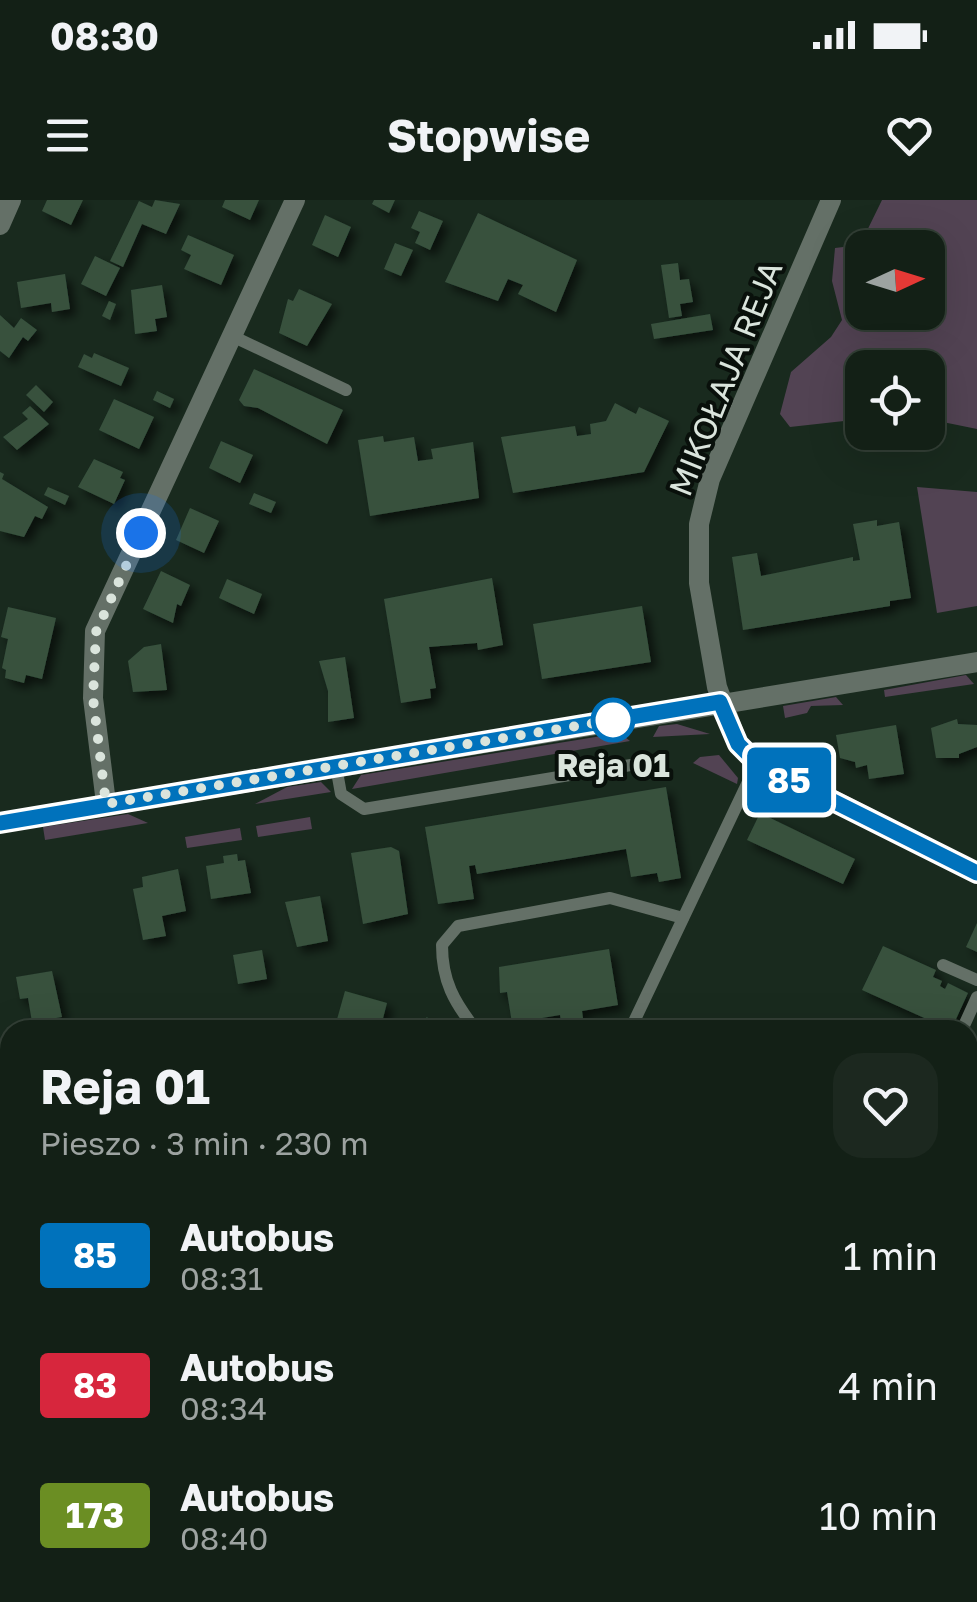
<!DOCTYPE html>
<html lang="pl">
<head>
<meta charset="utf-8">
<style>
  body { margin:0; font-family:"Golos Text",sans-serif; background:#1c281f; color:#f1f3f6; height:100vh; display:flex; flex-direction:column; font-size:38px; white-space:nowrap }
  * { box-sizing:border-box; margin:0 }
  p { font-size:32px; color:#9da3a1 }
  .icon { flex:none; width:55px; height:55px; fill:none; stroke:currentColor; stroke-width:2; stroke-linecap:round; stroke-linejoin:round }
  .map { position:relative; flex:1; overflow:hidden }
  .sheet { position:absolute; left:0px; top:820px; width:978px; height:582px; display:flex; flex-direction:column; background:#132016; border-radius:30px 30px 0 0; box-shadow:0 10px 40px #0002,0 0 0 2px #323e35 }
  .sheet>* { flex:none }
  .badge { padding:0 20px; border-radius:8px; font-size:35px; line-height:65px }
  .needle { width:65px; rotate:86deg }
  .fabs { position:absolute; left:845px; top:30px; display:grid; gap:20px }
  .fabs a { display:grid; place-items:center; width:100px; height:100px; border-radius:20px; background:#132016; box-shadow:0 10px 40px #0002,0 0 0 2px #323e35; font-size:50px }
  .you { position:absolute; width:50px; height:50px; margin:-25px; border:8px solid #fff; border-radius:50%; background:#1a73e8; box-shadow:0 0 0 15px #1a73e833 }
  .map>.badge { position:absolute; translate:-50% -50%; box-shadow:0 0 0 5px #fff }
  .round { display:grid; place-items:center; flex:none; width:105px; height:105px; border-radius:30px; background:#1c281f }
  .summary { display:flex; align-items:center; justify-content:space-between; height:170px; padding:0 40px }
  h1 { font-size:48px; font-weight:700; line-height:75px }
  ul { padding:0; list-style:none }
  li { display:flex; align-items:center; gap:30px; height:130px; padding:0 40px }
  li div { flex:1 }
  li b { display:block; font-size:38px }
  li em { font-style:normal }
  li .badge { min-width:110px; font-weight:700; text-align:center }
  .status { display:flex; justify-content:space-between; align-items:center; height:70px; padding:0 50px; background:#132016; direction:ltr }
  .status svg { height:28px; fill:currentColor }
  header { display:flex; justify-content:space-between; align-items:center; height:130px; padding:0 40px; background:#132016; font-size:45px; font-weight:700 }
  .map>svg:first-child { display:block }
</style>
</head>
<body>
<div class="status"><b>08:30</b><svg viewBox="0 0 49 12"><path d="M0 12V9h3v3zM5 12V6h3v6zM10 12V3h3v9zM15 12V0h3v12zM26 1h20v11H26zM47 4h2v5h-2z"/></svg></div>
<header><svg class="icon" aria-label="menu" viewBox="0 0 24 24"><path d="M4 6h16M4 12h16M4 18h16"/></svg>Stopwise<svg class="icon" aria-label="heart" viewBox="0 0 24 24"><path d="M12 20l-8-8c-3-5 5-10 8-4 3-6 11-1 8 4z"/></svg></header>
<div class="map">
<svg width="977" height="1402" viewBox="0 0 977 1402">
  <defs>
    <filter id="shadow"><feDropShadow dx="6" dy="6" stdDeviation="5" flood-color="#0009"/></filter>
  </defs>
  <rect width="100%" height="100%" fill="#192a1e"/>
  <!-- green -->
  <g fill="#524353" fill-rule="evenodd">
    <path d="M 882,0 L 977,0 L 977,229 L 928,219 L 928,168 L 862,168 L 862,219 L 790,227 L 780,214 L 791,172 L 831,137 L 842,120 L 832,81 L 835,48 L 860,45 ZM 862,48 L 928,48 L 928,112 L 862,112 Z"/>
    <path d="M 917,287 L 977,292 L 977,406 L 937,413 Z"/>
    <path d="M 966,475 L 974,484 L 885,497 L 884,490 Z"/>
    <path d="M 836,497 L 843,505 L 811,506 L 807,513 L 785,518 L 783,506 Z"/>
    <path d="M 677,524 L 710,534 L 653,537 L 659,526 Z"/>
    <path d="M 620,533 L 630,541 L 352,589 L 361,575 Z"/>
    <path d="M 719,555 L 738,578 L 737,584 L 693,563 L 700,557 Z"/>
    <path d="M 321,582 L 331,592 L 255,604 L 287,587 Z"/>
    <path d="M 128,614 L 148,623 L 45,640 L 43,627 Z"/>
    <path d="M 310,617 L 312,629 L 258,637 L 256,626 Z"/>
    <path d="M 240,628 L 242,640 L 187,648 L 185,637 Z"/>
    <path d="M 10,1070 L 10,1165 L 0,1184 L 0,1072 Z"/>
    <path d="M 310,1392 L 334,1402 C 304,1402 273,1396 244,1402 L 243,1397 Z"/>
  </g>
  <!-- building -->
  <g fill="#37513e" filter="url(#shadow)">
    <path d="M 47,0 L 83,0 L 71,25 L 42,11 Z"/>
    <path d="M 155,0 L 180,4 L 166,34 L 142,24 L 123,67 L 110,61 L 139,1 L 152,7 Z"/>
    <path d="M 225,0 L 259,0 L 250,20 L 222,7 Z"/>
    <path d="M 374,0 L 395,0 L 389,13 L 372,4 Z"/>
    <path d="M 419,11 L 443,21 L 430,50 L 415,43 L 420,32 L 411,28 Z"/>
    <path d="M 478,13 L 577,60 L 556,112 L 518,94 L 523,85 L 508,79 L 498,101 L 445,82 Z"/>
    <path d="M 325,15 L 351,27 L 338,57 L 312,45 Z"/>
    <path d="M 188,35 L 234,55 L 221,85 L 184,69 L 191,55 L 181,50 Z"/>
    <path d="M 395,43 L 413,50 L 401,76 L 384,69 Z"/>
    <path d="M 95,56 L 120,68 L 106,96 L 81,84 Z"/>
    <path d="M 678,63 L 680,80 L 689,79 L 693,102 L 680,104 L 682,116 L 669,118 L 661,65 Z"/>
    <path d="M 65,74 L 70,109 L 52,112 L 51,103 L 21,108 L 17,82 Z"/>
    <path d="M 162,85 L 167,117 L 155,119 L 157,131 L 135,134 L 131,90 Z"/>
    <path d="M 299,89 L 332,104 L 307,146 L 279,133 L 288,99 L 293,101 Z"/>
    <path d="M 109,101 L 116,104 L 110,120 L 102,116 Z"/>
    <path d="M 710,114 L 713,130 L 654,139 L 651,124 Z"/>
    <path d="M 0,115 L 14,128 L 21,118 L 37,130 L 28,141 L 23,137 L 9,158 L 0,151 Z"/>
    <path d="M 94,153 L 129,168 L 121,186 L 78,167 L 84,154 L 92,158 Z"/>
    <path d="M 254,169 L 343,210 L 327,244 L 258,208 L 244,206 L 239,200 Z"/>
    <path d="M 36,185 L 53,202 L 44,212 L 26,195 Z"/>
    <path d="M 157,191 L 174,199 L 170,208 L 153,200 Z"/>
    <path d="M 114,199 L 154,217 L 139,249 L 99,230 Z"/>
    <path d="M 615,203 L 636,214 L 639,207 L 669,221 L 644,272 L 513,293 L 501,237 L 575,226 L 577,236 L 591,234 L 590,224 L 606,221 Z"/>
    <path d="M 30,206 L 49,224 L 17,250 L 3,237 L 28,219 L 22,213 Z"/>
    <path d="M 383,236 L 384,242 L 414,237 L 418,261 L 433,259 L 431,249 L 473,242 L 479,298 L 370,316 L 358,240 Z"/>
    <path d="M 221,241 L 253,255 L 240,283 L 209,268 Z"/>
    <path d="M 94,259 L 123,272 L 120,278 L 125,280 L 114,304 L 78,287 Z"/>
    <path d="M 0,272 L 4,274 L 2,279 L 48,307 L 42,319 L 35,316 L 24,337 L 0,331 Z"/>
    <path d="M 48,287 L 69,296 L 65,305 L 44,295 Z"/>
    <path d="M 254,293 L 276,302 L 271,313 L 249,304 Z"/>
    <path d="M 190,308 L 219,321 L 204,353 L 176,340 Z"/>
    <path d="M 877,320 L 877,326 L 899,322 L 911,398 L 890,401 L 890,406 L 743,430 L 732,357 L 757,353 L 761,376 L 853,357 L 853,361 L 860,360 L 853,324 Z"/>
    <path d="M 161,371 L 190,385 L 181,406 L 177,404 L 173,423 L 143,409 Z"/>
    <path d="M 492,378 L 503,445 L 478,450 L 477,443 L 429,447 L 436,488 L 430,489 L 431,498 L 401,503 L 384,399 Z"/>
    <path d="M 227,379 L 262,394 L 254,414 L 219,398 Z"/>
    <path d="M 642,406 L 651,462 L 542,479 L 533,424 Z"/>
    <path d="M 8,407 L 56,418 L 42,479 L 26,475 L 24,483 L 5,478 L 6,470 L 2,468 L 8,439 L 1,437 Z"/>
    <path d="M 161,444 L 167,490 L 133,492 L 128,461 L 144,447 Z"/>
    <path d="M 345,457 L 354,518 L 328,522 L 328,491 L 319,461 Z"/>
    <path d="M 957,519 L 958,524 L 977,525 L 977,547 L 959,554 L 959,558 L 936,558 L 931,528 Z"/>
    <path d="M 896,525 L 904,574 L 869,579 L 867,565 L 856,568 L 855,562 L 840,558 L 836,535 Z"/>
    <path d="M 666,587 L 681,678 L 659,682 L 657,673 L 631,677 L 626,649 L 477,674 L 475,665 L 469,666 L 474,699 L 438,704 L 425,627 Z"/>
    <path d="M 760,613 L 855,659 L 843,684 L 747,640 Z"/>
    <path d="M 391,647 L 399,651 L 408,714 L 363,724 L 351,653 Z"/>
    <path d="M 237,654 L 238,661 L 245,660 L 251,693 L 211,699 L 206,666 L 224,663 L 223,656 Z"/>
    <path d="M 178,669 L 186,711 L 162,716 L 166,736 L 143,740 L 133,689 L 143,687 L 142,677 Z"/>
    <path d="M 320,696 L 328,741 L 297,747 L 285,702 Z"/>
    <path d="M 977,723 L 977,752 L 966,747 Z"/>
    <path d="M 883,746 L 936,770 L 933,777 L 942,781 L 940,786 L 945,789 L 948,783 L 968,793 L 951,830 L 862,790 Z"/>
    <path d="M 609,749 L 618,805 L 582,811 L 583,818 L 561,822 L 560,815 L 512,823 L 507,792 L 500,793 L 499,767 Z"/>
    <path d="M 262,750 L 267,779 L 238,784 L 233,755 Z"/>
    <path d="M 52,771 L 62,817 L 32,822 L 28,798 L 20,799 L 16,777 Z"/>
    <path d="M 345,791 L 387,803 L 380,830 L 334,830 Z"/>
    <path d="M 427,817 L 438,830 L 412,830 Z"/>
    <path d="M 849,818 L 875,830 L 844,830 Z"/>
    <path d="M 10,846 L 10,907 L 0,909 L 0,848 Z"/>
    <path d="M 968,904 L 977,906 L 976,940 L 968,939 Z"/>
    <path d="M 968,966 L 977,969 L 977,1010 L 968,1006 Z"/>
    <path d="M 10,987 L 10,1023 L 5,1024 L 0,989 Z"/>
    <path d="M 968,1217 L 977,1228 L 977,1251 L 968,1246 Z"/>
    <path d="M 972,1274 L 977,1280 L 977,1305 L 968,1294 Z"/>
    <path d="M 970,1338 L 977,1345 L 977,1364 L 968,1353 Z"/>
    <path d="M 503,1392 L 550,1392 L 551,1396 L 548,1402 L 516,1402 Z"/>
    <path d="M 678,1392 L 720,1392 L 716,1402 L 674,1402 Z"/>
    <path d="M 620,1394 L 639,1402 L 616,1402 Z"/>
    <path d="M 842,1394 L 858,1402 L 861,1397 L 871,1402 L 838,1402 Z"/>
  </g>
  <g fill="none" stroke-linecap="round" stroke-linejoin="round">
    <!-- service -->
    <g stroke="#647067" stroke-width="12">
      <path d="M 232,136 L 346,190"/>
      <path d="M 336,566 L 341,594 L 364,609 L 649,562"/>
      <path d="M 943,765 L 977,780"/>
      <path d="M 476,830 C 454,802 442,781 442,745 L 458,726 L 610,698 L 683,718"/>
      <path d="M 630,830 L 757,563"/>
      <path d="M 962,830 L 977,797"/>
      <path d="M 427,1402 L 431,1392"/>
      <path d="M 599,1402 L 604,1392"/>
    </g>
    <!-- minor -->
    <g stroke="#647067" stroke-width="20">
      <path d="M 831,0 L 710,279 L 699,324 L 699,383 L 717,487 L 738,544 L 752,559 L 977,673"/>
      <path d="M 0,25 L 11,0"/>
      <path d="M 106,603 L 93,498 L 95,431 L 295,0"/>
      <path d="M 0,1059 L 10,1057"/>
      <path d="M 968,1155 L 977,1145"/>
      <path d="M 356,1392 L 378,1402"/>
      <path d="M 963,1392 L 971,1402"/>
      <path d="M 132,1402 L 177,1392"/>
    </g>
    <!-- tertiary -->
    <g stroke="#647067" stroke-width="20">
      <path d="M 0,623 L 977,462"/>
      <path d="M 0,1303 L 10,1352"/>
      <path d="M 18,1392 L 20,1402"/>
    </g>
  </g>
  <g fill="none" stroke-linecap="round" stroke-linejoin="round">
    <defs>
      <path id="line" d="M 0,623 L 720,502 L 738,544 L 757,563 L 977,673"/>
    </defs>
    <!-- line casing -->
    <use href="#line" stroke="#fff" stroke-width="22"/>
    <!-- line -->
    <use href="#line" stroke="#0072bc" stroke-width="15"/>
    <!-- walk -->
    <path stroke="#dae4dc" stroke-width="10" stroke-dasharray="0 18" d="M 141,333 L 96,432 L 93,498 L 106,604 L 613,520"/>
  </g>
  <!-- markers -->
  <circle fill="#fff" stroke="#0072bc" stroke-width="5" cx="613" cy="520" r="20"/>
  <g text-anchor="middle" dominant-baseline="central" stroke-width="8" stroke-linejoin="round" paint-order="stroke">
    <!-- street labels -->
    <g font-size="32" fill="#dae4dc" stroke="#09100b">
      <text transform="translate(725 178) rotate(-68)">MIKOŁAJA REJA</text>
    </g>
    <!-- stop labels -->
    <g font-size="32" font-weight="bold" fill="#dae4dc" stroke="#09100b">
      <text x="613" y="565">Reja 01</text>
    </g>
  </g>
</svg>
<div class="fabs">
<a><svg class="needle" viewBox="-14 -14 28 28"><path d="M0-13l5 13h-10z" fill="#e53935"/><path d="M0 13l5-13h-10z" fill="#9da3a1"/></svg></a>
<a><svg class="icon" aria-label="locate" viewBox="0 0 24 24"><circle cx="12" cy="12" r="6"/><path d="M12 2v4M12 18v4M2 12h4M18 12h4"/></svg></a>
</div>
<div class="you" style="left:141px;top:333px"></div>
<b class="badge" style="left:789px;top:580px;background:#0072bc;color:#fff">85</b>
<section class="sheet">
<div class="summary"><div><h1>Reja 01</h1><p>Pieszo · 3 min · 230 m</p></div><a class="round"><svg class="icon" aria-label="heart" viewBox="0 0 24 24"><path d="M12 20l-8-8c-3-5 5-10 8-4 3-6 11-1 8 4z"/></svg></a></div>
<ul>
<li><span class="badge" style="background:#0072bc;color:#fff">85</span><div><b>Autobus</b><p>08:31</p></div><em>1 min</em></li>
<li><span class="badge" style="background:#d7263d;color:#fff">83</span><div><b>Autobus</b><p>08:34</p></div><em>4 min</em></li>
<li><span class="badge" style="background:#6b8e23;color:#fff">173</span><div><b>Autobus</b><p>08:40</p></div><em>10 min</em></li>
</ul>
</section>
</div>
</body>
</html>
